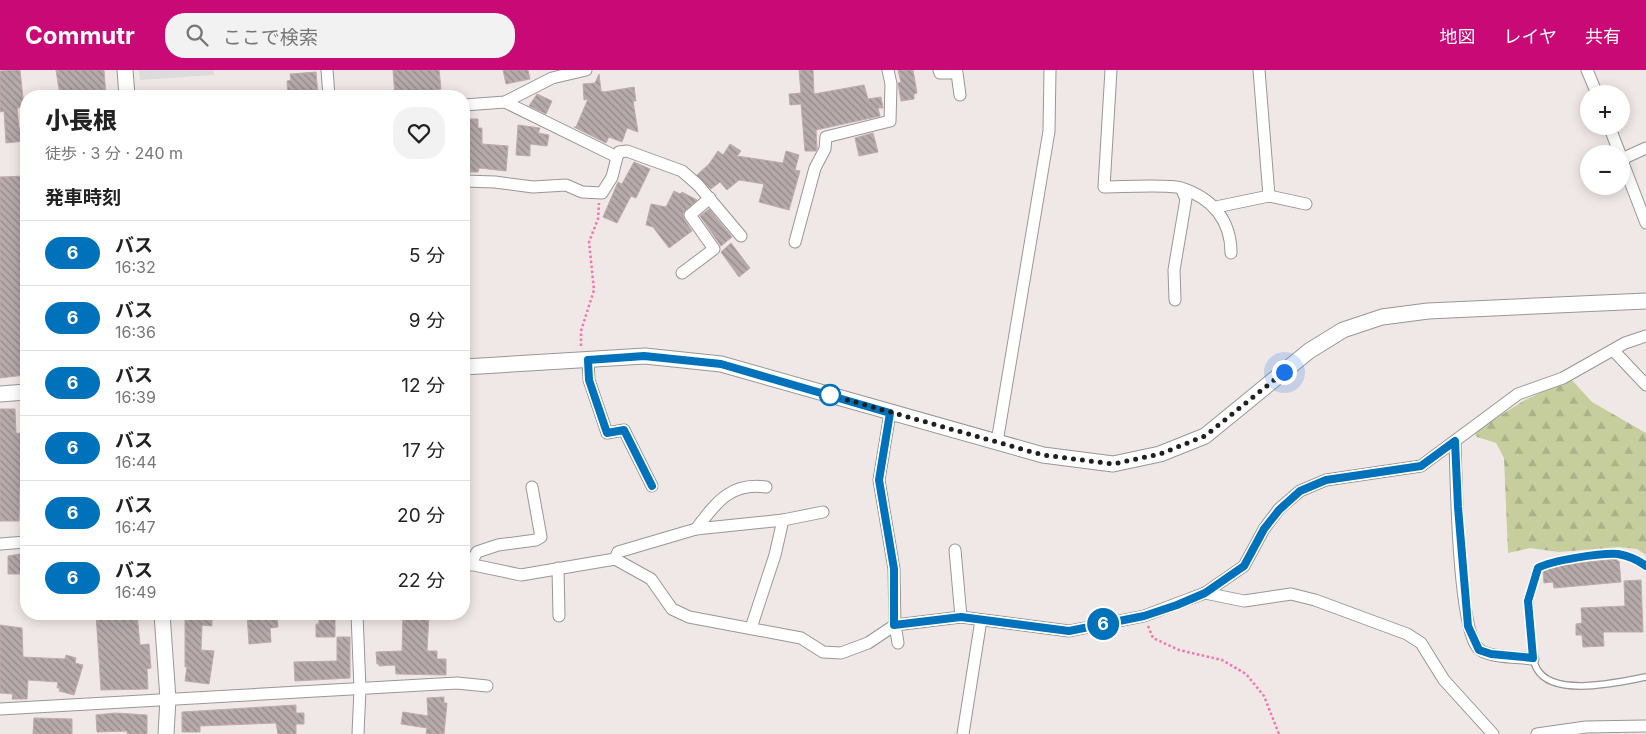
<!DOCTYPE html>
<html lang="ja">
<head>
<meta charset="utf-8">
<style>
  body { margin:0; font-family:Inter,"Noto Sans JP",sans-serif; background:#f2f2f2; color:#222; height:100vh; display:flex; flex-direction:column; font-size:19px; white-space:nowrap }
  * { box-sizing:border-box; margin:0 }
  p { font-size:16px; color:#767676 }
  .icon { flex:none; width:28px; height:28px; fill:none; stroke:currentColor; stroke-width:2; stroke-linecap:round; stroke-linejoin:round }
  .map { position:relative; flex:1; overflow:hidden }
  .drawer { position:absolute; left:20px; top:20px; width:450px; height:530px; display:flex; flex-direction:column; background:#fff; border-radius:20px; box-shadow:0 2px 12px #0003 }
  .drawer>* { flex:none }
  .badge { padding:0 10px; border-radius:16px; font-size:18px; line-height:32px }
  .tools { position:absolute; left:1580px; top:15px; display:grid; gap:10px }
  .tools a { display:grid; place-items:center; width:50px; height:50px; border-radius:50%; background:#fff; box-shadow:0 2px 12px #0003; font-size:25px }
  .you { position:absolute; width:25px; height:25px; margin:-12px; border:4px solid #fff; border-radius:50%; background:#1a73e8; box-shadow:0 0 0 8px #1a73e833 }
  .map>.badge { position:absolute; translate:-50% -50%; box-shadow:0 0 0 2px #fff }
  h2 { padding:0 25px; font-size:19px; line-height:45px }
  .round { display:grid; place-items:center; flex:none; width:52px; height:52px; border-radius:20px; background:#f2f2f2 }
  .head { display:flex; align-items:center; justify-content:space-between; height:85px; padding:0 25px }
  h1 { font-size:24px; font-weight:800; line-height:38px }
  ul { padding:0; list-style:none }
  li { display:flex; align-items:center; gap:15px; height:65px; padding:0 25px; border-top:1px solid #e0e0e0 }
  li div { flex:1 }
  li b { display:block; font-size:19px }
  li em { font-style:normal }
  li .badge { min-width:55px; font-weight:700; text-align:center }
  header { display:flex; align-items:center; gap:30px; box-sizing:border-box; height:70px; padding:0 25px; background:#c80976; color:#fff }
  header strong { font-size:24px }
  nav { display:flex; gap:28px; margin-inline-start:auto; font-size:18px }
  .search { width:350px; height:45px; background:#f2f2f2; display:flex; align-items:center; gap:12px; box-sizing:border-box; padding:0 18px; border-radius:20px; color:#767676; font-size:19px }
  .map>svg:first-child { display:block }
</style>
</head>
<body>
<header>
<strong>Commutr</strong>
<div class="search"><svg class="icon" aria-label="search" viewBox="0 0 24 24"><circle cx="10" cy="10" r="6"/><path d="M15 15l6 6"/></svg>ここで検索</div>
<nav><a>地図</a><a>レイヤ</a><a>共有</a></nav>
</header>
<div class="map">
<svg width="1646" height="664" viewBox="0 0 1646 664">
  <defs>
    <pattern id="forest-firs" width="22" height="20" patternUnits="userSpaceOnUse" patternTransform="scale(1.25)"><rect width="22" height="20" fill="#c7ce9e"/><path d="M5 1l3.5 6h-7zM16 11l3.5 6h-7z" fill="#abb188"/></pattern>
    <pattern id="building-back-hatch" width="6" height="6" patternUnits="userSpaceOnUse" patternTransform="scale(1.25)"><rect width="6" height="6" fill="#b6aaab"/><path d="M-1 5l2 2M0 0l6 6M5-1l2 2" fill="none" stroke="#948a8b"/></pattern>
  </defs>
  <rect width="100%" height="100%" fill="#f0e8e7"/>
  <!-- forest -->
  <path fill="url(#forest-firs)" d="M 1571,309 L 1592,332 L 1646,363 L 1646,485 L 1637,479 L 1619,477 L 1559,482 L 1530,478 L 1508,483 L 1504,388 L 1496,373 L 1477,367 L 1474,362 L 1525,330 Z"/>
  <!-- parking -->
  <path fill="#dcdcdc" d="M 139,0 L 214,0 L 214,5 L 140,10 Z"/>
  <!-- building -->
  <g fill="url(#building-back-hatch)" stroke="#c1aaad">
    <path d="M 20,0 L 24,37 L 17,38 L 19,58 L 24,58 L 25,71 L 6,73 L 4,41 L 0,42 L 0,1 Z"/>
    <path d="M 56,0 L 104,0 L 106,26 L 60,26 Z"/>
    <path d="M 393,0 L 439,0 L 441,19 L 434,20 L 434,22 L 414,24 L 414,26 L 395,26 Z"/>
    <path d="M 503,0 L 528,0 L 530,9 L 506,14 Z"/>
    <path d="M 799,0 L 813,0 L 814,24 L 864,15 L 868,29 L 881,27 L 883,38 L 878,38 L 880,46 L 816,60 L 817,78 L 816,81 L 805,81 L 801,34 L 790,35 L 789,24 L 801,23 Z"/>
    <path d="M 898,0 L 913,0 L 917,23 L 914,24 L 914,29 L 901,31 L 898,13 L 901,12 Z"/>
    <path d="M 316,2 L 318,26 L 288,26 L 287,11 L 291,10 L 290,4 Z"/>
    <path d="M 599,4 L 601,21 L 604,22 L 634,17 L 636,31 L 633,31 L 638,62 L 627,58 L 622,72 L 609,67 L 606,73 L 574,57 L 576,57 L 588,29 L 584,30 L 583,14 L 595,13 Z"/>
    <path d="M 537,24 L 552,31 L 546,44 L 529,36 Z"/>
    <path d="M 464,49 L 478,49 L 478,58 L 482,58 L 482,74 L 508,76 L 506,101 L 479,98 L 478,102 L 464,102 Z"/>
    <path d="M 518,55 L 540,58 L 538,63 L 549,65 L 547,76 L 530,74 L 530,86 L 516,85 Z"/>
    <path d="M 873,63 L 878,82 L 859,86 L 855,68 Z"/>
    <path d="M 730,74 L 741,81 L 737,86 L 783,93 L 786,81 L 799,85 L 795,100 L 800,101 L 789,140 L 759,132 L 764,114 L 739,110 L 727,120 L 720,112 L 711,119 L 697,105 L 709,94 L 718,81 L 723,85 Z"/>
    <path d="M 634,92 L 650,99 L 636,128 L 631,126 L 617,153 L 603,147 L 618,112 L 622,114 Z"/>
    <path d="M 26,106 L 26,160 L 21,160 L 23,198 L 25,197 L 26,204 L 26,288 L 22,288 L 25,305 L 0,308 L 0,107 Z"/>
    <path d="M 674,121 L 680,124 L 682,122 L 697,130 L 683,143 L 684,149 L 692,161 L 669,178 L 653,157 L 646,155 L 651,134 L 666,137 Z"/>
    <path d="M 709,139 L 732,167 L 721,176 L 700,146 Z"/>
    <path d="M 731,173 L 750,198 L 739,207 L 721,182 Z"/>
    <path d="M 0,339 L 15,339 L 16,363 L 26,364 L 26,416 L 20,416 L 19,451 L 0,451 Z"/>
    <path d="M 26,483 L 26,504 L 8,504 L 8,486 Z"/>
    <path d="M 1617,489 L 1617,491 L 1619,491 L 1621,512 L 1554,518 L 1553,512 L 1544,513 L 1543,500 L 1568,494 Z"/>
    <path d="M 1641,510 L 1643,562 L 1603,562 L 1604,576 L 1583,577 L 1582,565 L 1576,565 L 1576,554 L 1582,553 L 1581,538 L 1625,536 L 1624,511 Z"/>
    <path d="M 96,544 L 137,544 L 140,575 L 149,574 L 151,598 L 147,599 L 148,619 L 101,620 Z"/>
    <path d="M 185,544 L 212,544 L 212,556 L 202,555 L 201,580 L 214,581 L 209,614 L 185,611 L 187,597 L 185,597 Z"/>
    <path d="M 247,544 L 277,544 L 278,557 L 270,558 L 271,572 L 249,574 Z"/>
    <path d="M 335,544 L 335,567 L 316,567 L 316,554 L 319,554 L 319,545 Z"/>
    <path d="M 403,544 L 429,544 L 427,581 L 437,581 L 437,589 L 446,589 L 446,605 L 396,604 L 395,595 L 379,596 L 379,594 L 377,594 L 376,582 L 402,581 Z"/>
    <path d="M 0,555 L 22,558 L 23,587 L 65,589 L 66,585 L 76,588 L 75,593 L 83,595 L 74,625 L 59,621 L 60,618 L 57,618 L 58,612 L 28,610 L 27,629 L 12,629 L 13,624 L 0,623 Z"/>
    <path d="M 337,567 L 350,567 L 350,608 L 295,611 L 294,592 L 337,591 Z"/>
    <path d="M 444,627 L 444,633 L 447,633 L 444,664 L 426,664 L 427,658 L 401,654 L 403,642 L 428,646 L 427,628 Z"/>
    <path d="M 296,635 L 296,643 L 304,643 L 304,654 L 296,654 L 296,664 L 278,664 L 276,653 L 200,656 L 200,662 L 182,662 L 182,642 Z"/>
    <path d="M 115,643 L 147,645 L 147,664 L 127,664 L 127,661 L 97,662 L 96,645 Z"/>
    <path d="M 34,648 L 72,649 L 72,664 L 33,664 Z"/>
  </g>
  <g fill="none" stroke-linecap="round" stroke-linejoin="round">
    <defs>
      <path id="service" d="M 1646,496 C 1637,490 1629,486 1618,484 C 1601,483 1552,490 1538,497 C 1527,520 1530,534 1531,557 C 1532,570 1530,587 1537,599 C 1553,628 1619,612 1646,607"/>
      <g id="minor">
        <path d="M 327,0 L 329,26"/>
        <path d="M 939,0 L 940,3 L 957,3 L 960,25"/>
        <path d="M 1111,0 L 1104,117 C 1121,117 1168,114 1181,118 C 1213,128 1231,151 1231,183"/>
        <path d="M 1259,0 L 1269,126"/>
        <path d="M 1587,0 L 1597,24"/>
        <path d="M 464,35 L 505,32 L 552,8 L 586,0"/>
        <path d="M 1609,56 L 1620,84"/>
        <path d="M 617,87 L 619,82 L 627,81 L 682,101 L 698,115 L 741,166"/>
        <path d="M 1621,88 L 1646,153"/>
        <path d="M 1622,89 L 1646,78"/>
        <path d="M 464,111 L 495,112 L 533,117 L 566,115 L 582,122 L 602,123 L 612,107 L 617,87 L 505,32"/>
        <path d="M 1216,137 L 1269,126 L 1306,134"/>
        <path d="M 795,172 L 815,98 L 825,79 L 826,67 L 890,51 L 891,14 L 888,0"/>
        <path d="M 682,203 L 714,179 L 690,145 L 710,128"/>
        <path d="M 1175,230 L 1174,200 L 1186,129 L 1181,118"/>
        <path d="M 1613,280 L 1646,315"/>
        <path d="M 588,290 L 589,310 L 607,363 L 624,360 L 652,416"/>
        <path d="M 890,343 L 879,410 L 894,499 L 895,555 L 898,573"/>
        <path d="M 1455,371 C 1456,407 1458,557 1478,578 C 1486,588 1520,587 1533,589"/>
        <path d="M 997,372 L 1049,61 L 1050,0"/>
        <path d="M 696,459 C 716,433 730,412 766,417"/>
        <path d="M 0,474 L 26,472"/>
        <path d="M 955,480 L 961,547"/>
        <path d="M 615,489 L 618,482 L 696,459 L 783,450 L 823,442"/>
        <path d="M 464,493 L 521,505 L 615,489 L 651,509 L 672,539 L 689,547 L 801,568 L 823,582 L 841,583 L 868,573 L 895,555 L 961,547 L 1069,561 L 1144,546 L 1205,523 L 1244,496 L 1264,459 L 1279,439 L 1300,421 L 1326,410 L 1421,396 L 1518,324 L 1563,308 L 1625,273 L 1646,266"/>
        <path d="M 470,495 L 477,482 L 498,475 L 536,470 L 541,467 L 532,417"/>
        <path d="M 558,498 L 559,546"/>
        <path d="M 1205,523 L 1244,531 L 1291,524 L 1315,530 L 1407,564 L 1421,573 L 1444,610 L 1493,664"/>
        <path d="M 357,544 L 360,619 L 358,664"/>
        <path d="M 751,558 L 775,485 L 783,450"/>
        <path d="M 0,639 L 457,613 L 487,616"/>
        <path d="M 963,664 L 981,550"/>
        <path d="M 1537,664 L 1586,657 L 1646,656"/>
      </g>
      <g id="tertiary">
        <path d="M 125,0 L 127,26"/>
        <path d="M 464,297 L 645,286 L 721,294 L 1043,385 L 1113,394 L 1160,384 L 1205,366 L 1309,281 L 1343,260 L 1382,247 L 1428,241 L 1646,231"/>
        <path d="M 0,324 L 26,322"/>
        <path d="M 162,544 L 168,629 L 166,664"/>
      </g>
    </defs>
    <!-- service casing -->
    <use href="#service" stroke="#979797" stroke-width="8"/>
    <!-- minor casing -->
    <use href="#minor" stroke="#979797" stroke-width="13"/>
    <!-- tertiary casing -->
    <use href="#tertiary" stroke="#979797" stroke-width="17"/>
    <!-- path -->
    <g stroke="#f474b0" stroke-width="2.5" stroke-dasharray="2.5 2.5" stroke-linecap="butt">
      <path d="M 581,276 L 581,261 L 594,220 L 589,172 L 598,149 L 599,133"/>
      <path d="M 1148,556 L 1153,568 L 1179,580 L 1222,590 L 1246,604 L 1264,626 L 1279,664"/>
    </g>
    <!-- service -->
    <use href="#service" stroke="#fff" stroke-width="5.5"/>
    <!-- minor -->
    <use href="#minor" stroke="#fff" stroke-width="11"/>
    <!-- tertiary -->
    <use href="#tertiary" stroke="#fff" stroke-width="15"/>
  </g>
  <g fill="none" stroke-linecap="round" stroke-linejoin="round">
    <defs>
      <path id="line" d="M 652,416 L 624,360 L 607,363 L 589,310 L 588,290 L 644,286 L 721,294 L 890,343 L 879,410 L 894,499 L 894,555 L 961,547 L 1069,561 L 1144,546 L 1177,535 L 1205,523 L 1244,496 L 1264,459 L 1279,440 L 1300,421 L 1326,410 L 1421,396 L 1455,371 L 1458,437 L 1468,556 L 1479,580 L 1491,584 L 1533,588 L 1528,531 L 1538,498 C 1552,490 1601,483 1618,484 C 1629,486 1637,489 1646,496"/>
    </defs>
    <!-- line casing -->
    <use href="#line" stroke="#fff" stroke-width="11"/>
    <!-- line -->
    <use href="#line" stroke="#0072bc" stroke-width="8"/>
    <!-- walk -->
    <path stroke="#202020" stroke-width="5" stroke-dasharray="0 9" d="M 830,325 L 1043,385 L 1113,394 L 1160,384 L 1205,366 L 1284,302"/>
  </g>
  <!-- markers -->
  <circle fill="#fff" stroke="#0072bc" stroke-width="2.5" cx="830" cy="325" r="10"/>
</svg>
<div class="tools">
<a>+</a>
<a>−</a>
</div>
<div class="you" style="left:1284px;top:302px"></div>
<b class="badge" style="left:1103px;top:554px;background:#0072bc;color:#fff">6</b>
<section class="drawer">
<div class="head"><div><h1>小長根</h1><p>徒歩 · 3 分 · 240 m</p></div><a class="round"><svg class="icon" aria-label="heart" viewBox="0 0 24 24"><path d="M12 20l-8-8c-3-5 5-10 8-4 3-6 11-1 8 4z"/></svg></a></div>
<h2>発車時刻</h2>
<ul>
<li><span class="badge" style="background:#0072bc;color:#fff">6</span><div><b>バス</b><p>16:32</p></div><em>5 分</em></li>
<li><span class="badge" style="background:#0072bc;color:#fff">6</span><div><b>バス</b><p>16:36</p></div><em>9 分</em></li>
<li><span class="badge" style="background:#0072bc;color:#fff">6</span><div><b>バス</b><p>16:39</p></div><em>12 分</em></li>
<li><span class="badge" style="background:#0072bc;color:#fff">6</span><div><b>バス</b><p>16:44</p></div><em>17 分</em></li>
<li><span class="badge" style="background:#0072bc;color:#fff">6</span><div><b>バス</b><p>16:47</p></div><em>20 分</em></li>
<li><span class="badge" style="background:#0072bc;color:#fff">6</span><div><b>バス</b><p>16:49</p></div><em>22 分</em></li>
</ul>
</section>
</div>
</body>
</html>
